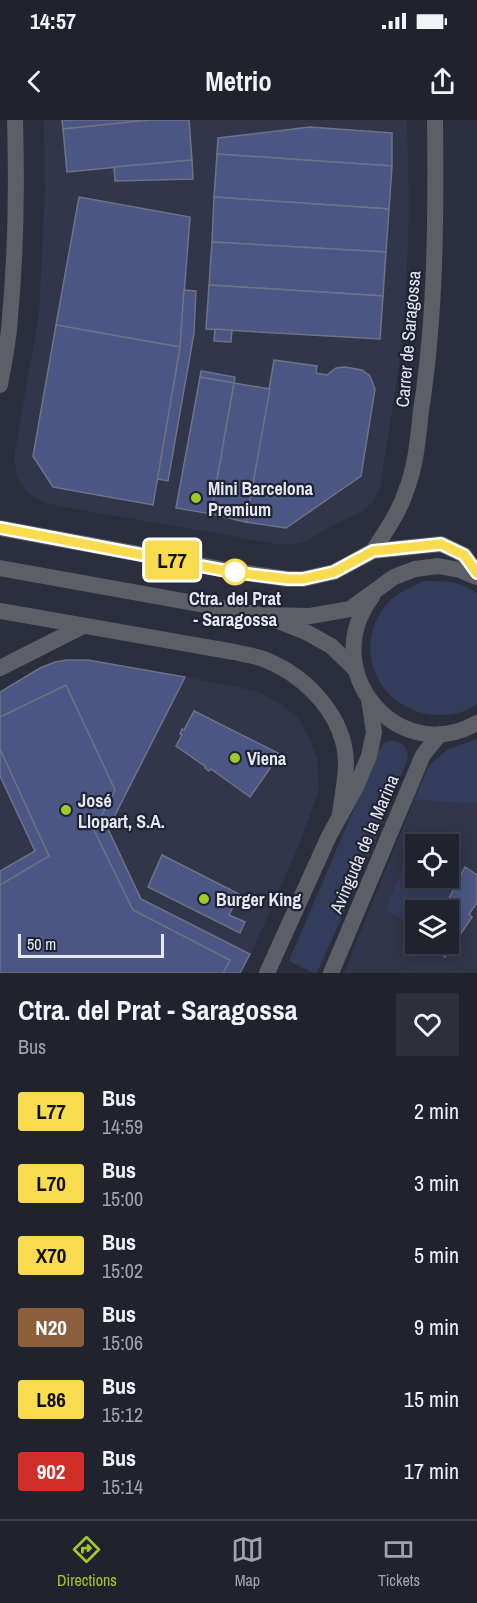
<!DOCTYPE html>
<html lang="en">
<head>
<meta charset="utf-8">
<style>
  body { margin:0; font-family:"Archivo Narrow",sans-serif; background:#2d2f3a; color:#f1f3f6; height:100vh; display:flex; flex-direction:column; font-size:22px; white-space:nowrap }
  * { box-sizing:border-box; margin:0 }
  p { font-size:20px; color:#a2a4aa }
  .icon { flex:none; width:33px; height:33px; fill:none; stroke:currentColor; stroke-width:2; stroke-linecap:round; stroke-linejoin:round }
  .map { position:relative; height:853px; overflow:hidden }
  .sheet { display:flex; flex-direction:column; background:#20222e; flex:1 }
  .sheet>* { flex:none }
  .badge { padding:0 12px; border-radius:4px; font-size:21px; line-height:39px }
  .fabs { position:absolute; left:405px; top:714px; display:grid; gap:12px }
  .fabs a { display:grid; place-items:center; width:54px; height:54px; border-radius:0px; background:#20222e; box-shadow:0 3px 15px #0003,0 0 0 2px #3d3f4a; font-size:30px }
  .scale { position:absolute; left:18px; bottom:15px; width:146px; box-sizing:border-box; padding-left:6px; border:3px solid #e6e9f3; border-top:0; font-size:16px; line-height:21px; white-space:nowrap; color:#e6e9f3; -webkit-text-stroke:4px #202432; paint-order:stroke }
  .map>.badge { position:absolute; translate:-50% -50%; box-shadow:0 0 0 3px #fff }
  .round { display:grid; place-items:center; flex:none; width:63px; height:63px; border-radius:0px; background:#2d2f3a }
  .headline { display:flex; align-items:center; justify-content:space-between; height:102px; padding:0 18px }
  h1 { font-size:28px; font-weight:700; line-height:45px }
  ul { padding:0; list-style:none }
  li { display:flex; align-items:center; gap:18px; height:72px; padding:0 18px }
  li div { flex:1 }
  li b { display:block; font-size:22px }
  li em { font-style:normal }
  li .badge { min-width:66px; font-weight:700; text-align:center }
  .status { display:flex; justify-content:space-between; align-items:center; height:42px; padding:0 30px; background:#20222e; direction:ltr }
  .status svg { height:16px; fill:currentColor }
  header { display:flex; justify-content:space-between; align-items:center; height:78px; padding:0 18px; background:#20222e; font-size:27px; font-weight:700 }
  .menu { display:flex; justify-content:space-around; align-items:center; height:84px; border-top:2px solid #3d3f4a; background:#20222e; font-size:16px; color:#a2a4aa }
  .menu a { display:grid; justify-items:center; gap:3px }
  .menu .current { color:#a1c929 }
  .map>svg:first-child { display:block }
</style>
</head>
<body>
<div class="status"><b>14:57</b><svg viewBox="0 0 49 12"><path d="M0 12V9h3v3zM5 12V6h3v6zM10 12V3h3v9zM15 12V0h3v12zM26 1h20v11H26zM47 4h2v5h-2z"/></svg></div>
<header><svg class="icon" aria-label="back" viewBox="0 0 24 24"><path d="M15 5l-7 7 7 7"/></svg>Metrio<svg class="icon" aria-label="share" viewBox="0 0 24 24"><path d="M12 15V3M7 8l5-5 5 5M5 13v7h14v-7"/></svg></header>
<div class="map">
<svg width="477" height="853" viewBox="0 0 477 853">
  <rect width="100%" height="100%" fill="#2a2e3d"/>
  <!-- built -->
  <g fill="#31364b" fill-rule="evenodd">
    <path d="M 44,0 L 407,0 L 409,89 L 406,176 L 400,239 L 380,368 L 372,383 L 363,391 L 329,407 L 308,421 L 291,425 L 277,424 L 48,384 L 29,374 L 21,364 L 17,357 L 14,337 L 39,193 L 45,72 Z"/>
    <path d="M 185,557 L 256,571 L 278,582 L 298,597 L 312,624 L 317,638 L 319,670 L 299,725 L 251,834 L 141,779 L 108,709 Z"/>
    <path d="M 0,656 L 35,731 L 0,751 Z"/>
    <path d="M 414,680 L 477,684 L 477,853 L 344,853 ZM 416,724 L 448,724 L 448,758 L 416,758 ZM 416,790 L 448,790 L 448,824 L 416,824 Z"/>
  </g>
  <!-- green -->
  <g fill="#343c5c">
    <path d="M 425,461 C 443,461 462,461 477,473 L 477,584 C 468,591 454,595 442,595 C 400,596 365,562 371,518 C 373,506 378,494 386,485 C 397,472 410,467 425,461 Z"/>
    <path d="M 477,619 L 477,684 L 414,680 L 429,645 L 448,629 Z"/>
    <path d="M 392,620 C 403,623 407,627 408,638 L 374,724 L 317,853 L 314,853 L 289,841 L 379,630 L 384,623 Z"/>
    <path d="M 406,741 L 415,741 L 416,758 L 448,758 L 449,743 L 459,743 L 465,747 L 443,790 L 416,790 L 415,808 L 386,789 Z"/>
  </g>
  <!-- building -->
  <g fill="#4b5684" stroke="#6e7284" stroke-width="1.5">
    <path d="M 62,0 L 150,0 L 63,9 Z"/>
    <path d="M 150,0 L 189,0 L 192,40 L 67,52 L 63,9 Z"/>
    <path d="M 310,7 L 392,13 L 392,46 L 217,34 L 218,18 Z"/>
    <path d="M 217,34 L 392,46 L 389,89 L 214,77 Z"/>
    <path d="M 192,40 L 193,59 L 115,61 L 114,47 Z"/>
    <path d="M 79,77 L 190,97 L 180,227 L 56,205 Z"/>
    <path d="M 214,77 L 389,89 L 386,132 L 212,122 Z"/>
    <path d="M 212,122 L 386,132 L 383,176 L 209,165 Z"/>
    <path d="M 209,165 L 383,176 L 380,219 L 206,209 Z"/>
    <path d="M 184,170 L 196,171 L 194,213 L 168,361 L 157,359 L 180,227 Z"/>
    <path d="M 56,205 L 180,227 L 153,385 L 53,367 L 33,336 Z"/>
    <path d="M 215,209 L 232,210 L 231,222 L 214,221 Z"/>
    <path d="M 274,240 L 317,246 L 316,253 L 327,255 L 336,248 L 345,247 L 362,250 L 370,256 L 375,269 L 361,356 L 286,408 L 246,402 Z"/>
    <path d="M 201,251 L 235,257 L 234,263 L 200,257 Z"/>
    <path d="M 200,257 L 234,263 L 211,394 L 176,388 Z"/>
    <path d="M 234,263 L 270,269 L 246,402 L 211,394 Z"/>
    <path d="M 67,540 L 88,540 L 185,557 L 108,709 L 141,779 L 250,834 L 240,853 L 0,853 L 0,751 L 35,731 L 0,656 L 0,572 L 40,548 L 55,542 Z"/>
    <path d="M 66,565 L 115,670 L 94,710 L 133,790 L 230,840 L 223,853 L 0,853 L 0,765 L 49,736 L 0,629 L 0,597 Z"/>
    <path d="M 194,591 L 280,634 L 250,677 L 211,649 L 209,651 L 205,648 L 206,647 L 176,626 L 182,615 L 180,614 L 182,609 L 184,610 Z"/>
    <path d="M 162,735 L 239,774 L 229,795 L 245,802 L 240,813 L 148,767 Z"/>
    <path d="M 465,747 L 477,755 L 477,783 L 469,794 L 472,797 L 445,837 L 427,824 L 448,824 L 448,790 L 443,790 Z"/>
  </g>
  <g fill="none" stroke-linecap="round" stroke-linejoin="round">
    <!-- minor -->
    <g stroke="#5d5f67" stroke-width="16">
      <path d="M 0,265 C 4,242 9,220 10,197 C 16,131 17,66 15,0"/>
      <path d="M 0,408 L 232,451 L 288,459 L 303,459 L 334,452 L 373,431 L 441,424 L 464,435 L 477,453"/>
      <path d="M 373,431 C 385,412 399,393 406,371 C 416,346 418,318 421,291 C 436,194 436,97 435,0"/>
      <path d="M 0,491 L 234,532 C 244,534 256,536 266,540 C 307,557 345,596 346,643 C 346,660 342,677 340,694"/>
      <path d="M 0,548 L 83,506"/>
      <path d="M 267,853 L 329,716 L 356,667 L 369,636 L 374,612 L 369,579"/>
      <path d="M 331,853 L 423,635 L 440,614"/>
    </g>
    <!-- tertiary -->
    <g stroke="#5d5f67" stroke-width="16">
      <path d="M 0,448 L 261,495 L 310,496 L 350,489 L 394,457 L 415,449 L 438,446 L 460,450 L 477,457"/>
      <path d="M 372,477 C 316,551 398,648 477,603"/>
      <path d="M 273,499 L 306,512 L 331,526 L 355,549"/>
    </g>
  </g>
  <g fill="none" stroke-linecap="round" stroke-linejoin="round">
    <defs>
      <path id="line" d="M 0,408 L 232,452 L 288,459 L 303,459 L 334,452 L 373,431 L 441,424 L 464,435 L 477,453"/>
    </defs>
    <!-- line casing -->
    <use href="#line" stroke="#fff" stroke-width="14"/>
    <!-- line -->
    <use href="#line" stroke="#f9db4f" stroke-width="9"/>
  </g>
  <!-- markers -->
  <g fill="#a1c929" stroke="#202432" stroke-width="2">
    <circle cx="196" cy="378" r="6"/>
    <circle cx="235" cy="638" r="6"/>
    <circle cx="66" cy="690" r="6"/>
    <circle cx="204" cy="779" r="6"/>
  </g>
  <circle fill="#fff" stroke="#f9db4f" stroke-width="3" cx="235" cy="452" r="12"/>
  <g text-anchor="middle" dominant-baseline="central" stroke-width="4.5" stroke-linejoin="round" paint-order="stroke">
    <!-- street labels -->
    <g font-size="18" fill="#e6e9f3" stroke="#202432">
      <text transform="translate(408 219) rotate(-85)">Carrer de Saragossa</text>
      <text transform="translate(364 724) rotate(-67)">Avinguda de la Marina</text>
    </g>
    <!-- poi labels -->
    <g font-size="18" font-weight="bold" fill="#e6e9f3" stroke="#202432" text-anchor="start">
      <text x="208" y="368">Mini Barcelona<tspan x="208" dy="21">Premium</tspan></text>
      <text x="247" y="638">Viena</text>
      <text x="78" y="680">José<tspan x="78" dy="21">Llopart, S.A.</tspan></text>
      <text x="216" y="779">Burger King</text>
    </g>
    <!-- stop labels -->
    <g font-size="18" font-weight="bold" fill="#e6e9f3" stroke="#202432">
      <text x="235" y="478">Ctra. del Prat<tspan x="235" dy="21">- Saragossa</tspan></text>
    </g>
  </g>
</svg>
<div class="fabs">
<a><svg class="icon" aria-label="locate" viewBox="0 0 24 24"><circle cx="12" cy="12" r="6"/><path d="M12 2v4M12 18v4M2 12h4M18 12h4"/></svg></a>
<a><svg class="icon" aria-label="layers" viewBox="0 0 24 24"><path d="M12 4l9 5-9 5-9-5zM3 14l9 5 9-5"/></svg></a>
</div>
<div class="scale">50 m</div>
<b class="badge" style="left:172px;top:440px;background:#f9db4f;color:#111">L77</b>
</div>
<section class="sheet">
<div class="headline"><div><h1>Ctra. del Prat - Saragossa</h1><p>Bus</p></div><a class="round"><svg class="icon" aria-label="heart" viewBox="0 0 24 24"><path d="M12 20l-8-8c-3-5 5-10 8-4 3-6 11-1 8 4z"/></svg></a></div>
<ul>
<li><span class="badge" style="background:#f9db4f;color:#111">L77</span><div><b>Bus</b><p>14:59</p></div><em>2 min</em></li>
<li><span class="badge" style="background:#f9db4f;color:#111">L70</span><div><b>Bus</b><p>15:00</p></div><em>3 min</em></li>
<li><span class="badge" style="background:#f9db4f;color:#111">X70</span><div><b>Bus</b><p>15:02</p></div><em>5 min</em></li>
<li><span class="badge" style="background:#8b5e3c;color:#fff">N20</span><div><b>Bus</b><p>15:06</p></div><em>9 min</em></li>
<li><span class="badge" style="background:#f9db4f;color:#111">L86</span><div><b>Bus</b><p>15:12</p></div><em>15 min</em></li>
<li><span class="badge" style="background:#d02e26;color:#fff">902</span><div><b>Bus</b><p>15:14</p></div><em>17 min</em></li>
</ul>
</section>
<nav class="menu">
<a class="current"><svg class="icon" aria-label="directions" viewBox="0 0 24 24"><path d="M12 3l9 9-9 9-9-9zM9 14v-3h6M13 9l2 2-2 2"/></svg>Directions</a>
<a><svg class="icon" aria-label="map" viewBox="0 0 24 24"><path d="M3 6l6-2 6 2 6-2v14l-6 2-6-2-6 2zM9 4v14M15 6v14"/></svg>Map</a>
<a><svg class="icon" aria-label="tickets" viewBox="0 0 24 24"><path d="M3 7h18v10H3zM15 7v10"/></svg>Tickets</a>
</nav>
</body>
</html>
